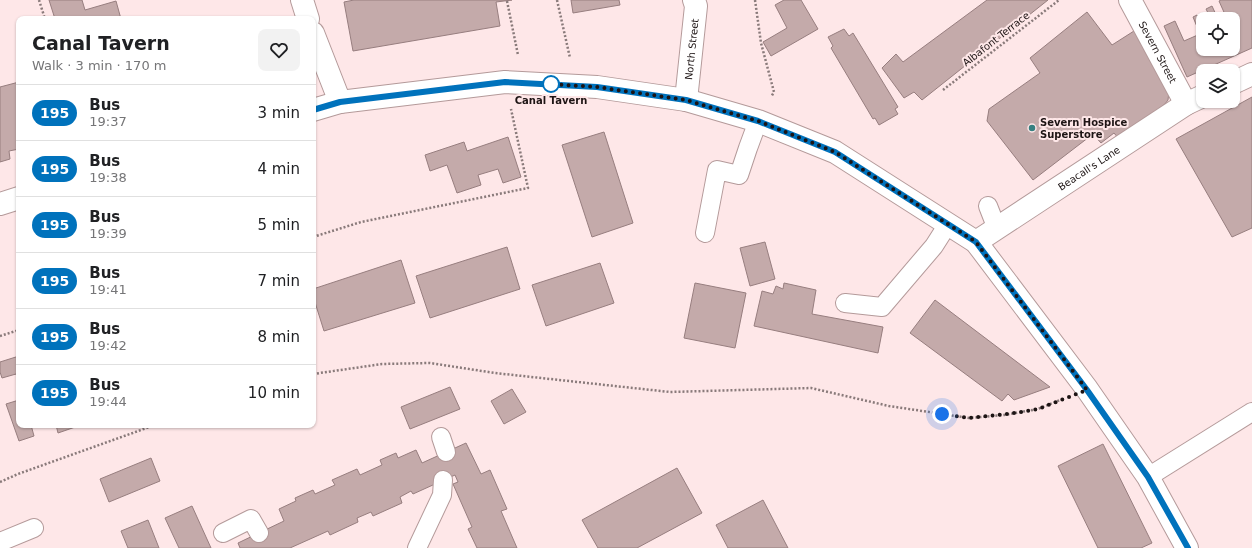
<!DOCTYPE html>
<html lang="en">
<head>
<meta charset="utf-8">
<style>
  body { margin:0; font-family:"DejaVu Sans",sans-serif; background:#f2f2f2; color:#202124; height:100vh; display:flex; flex-direction:column; font-size:15px; white-space:nowrap }
  * { box-sizing:border-box; margin:0 }
  p { font-size:13px; color:#757577 }
  .icon { flex:none; width:22px; height:22px; fill:none; stroke:currentColor; stroke-width:2; stroke-linecap:round; stroke-linejoin:round }
  .map { position:relative; flex:1; overflow:hidden }
  .side { position:absolute; left:16px; top:16px; width:300px; height:412px; display:flex; flex-direction:column; background:#fff; border-radius:8px; box-shadow:0 1px 3px #0004 }
  .side>* { flex:none }
  .badge { padding:0 8px; border-radius:13px; font-size:14px; line-height:26px }
  .tools { position:absolute; left:1196px; top:12px; display:grid; gap:8px }
  .tools a { display:grid; place-items:center; width:44px; height:44px; border-radius:8px; background:#fff; box-shadow:0 1px 3px #0004; font-size:20px }
  .you { position:absolute; width:20px; height:20px; margin:-10px; border:3px solid #fff; border-radius:50%; background:#1a73e8; box-shadow:0 0 0 6px #1a73e833 }
  .map>.badge { position:absolute; translate:-50% -50%; box-shadow:0 0 0 2px #fff }
  .round { display:grid; place-items:center; flex:none; width:42px; height:42px; border-radius:8px; background:#f2f2f2 }
  .overview { display:flex; align-items:center; justify-content:space-between; height:68px; padding:0 16px }
  h1 { font-size:19px; font-weight:600; line-height:30px }
  ul { padding:0; list-style:none }
  li { display:flex; align-items:center; gap:12px; height:56px; padding:0 16px; border-top:1px solid #e0e0e0 }
  li div { flex:1 }
  li b { display:block; font-size:15px }
  li em { font-style:normal }
  li .badge { min-width:44px; font-weight:700; text-align:center }
  .map>svg:first-child { display:block }
</style>
</head>
<body>
<div class="map">
<svg width="1252" height="548" viewBox="0 0 1252 548">
  <rect width="100%" height="100%" fill="#fee7e8"/>
  <!-- building -->
  <g fill="#c4aaaa" stroke="#977e7f">
    <path d="M 49,0 L 82,0 L 85,10 L 116,1 L 121,19 L 55,19 Z"/>
    <path d="M 354,0 L 512,0 L 496,2 L 500,26 L 353,51 L 344,2 Z"/>
    <path d="M 571,0 L 619,0 L 620,5 L 573,13 Z"/>
    <path d="M 784,0 L 801,0 L 818,29 L 771,56 L 763,42 L 787,28 L 775,5 Z"/>
    <path d="M 987,0 L 1048,0 L 922,100 L 914,92 L 904,98 L 882,68 L 896,54 L 903,62 Z"/>
    <path d="M 1221,0 L 1252,0 L 1252,48 L 1187,77 L 1164,26 L 1175,21 L 1184,41 L 1200,34 L 1193,17 L 1197,15 L 1203,30 L 1203,49 L 1233,49 L 1233,19 L 1227,19 L 1219,1 Z"/>
    <path d="M 1212,6 L 1218,19 L 1211,19 L 1206,9 Z"/>
    <path d="M 1087,12 L 1112,45 L 1134,31 L 1169,91 L 1168,100 L 1165,104 L 1119,139 L 1114,133 L 1101,143 L 1093,134 L 1033,180 L 987,121 L 989,109 L 1040,73 L 1030,58 Z"/>
    <path d="M 844,29 L 849,36 L 853,33 L 898,107 L 895,109 L 898,114 L 879,125 L 875,118 L 873,119 L 831,48 L 833,46 L 828,37 Z"/>
    <path d="M 19,82 L 19,149 L 9,151 L 10,159 L 0,162 L 0,87 Z"/>
    <path d="M 1252,97 L 1252,228 L 1232,237 L 1176,139 Z"/>
    <path d="M 604,132 L 633,223 L 592,237 L 562,145 Z"/>
    <path d="M 508,137 L 521,177 L 503,183 L 498,169 L 478,175 L 481,185 L 457,193 L 447,165 L 430,171 L 425,155 L 464,142 L 467,151 Z"/>
    <path d="M 765,242 L 775,279 L 750,286 L 740,248 Z"/>
    <path d="M 507,247 L 520,289 L 430,318 L 416,276 Z"/>
    <path d="M 401,260 L 415,303 L 324,331 L 313,296 L 313,289 Z"/>
    <path d="M 600,263 L 614,303 L 546,326 L 532,285 Z"/>
    <path d="M 695,283 L 746,293 L 735,348 L 684,338 Z"/>
    <path d="M 784,283 L 816,290 L 812,314 L 883,327 L 878,353 L 754,326 L 762,291 L 773,294 L 776,286 L 783,289 Z"/>
    <path d="M 935,300 L 1050,387 L 1014,400 L 1008,394 L 1002,401 L 910,333 Z"/>
    <path d="M 19,356 L 19,382 L 16,374 L 2,378 L 0,372 L 0,362 Z"/>
    <path d="M 450,387 L 460,409 L 410,429 L 401,407 Z"/>
    <path d="M 512,389 L 526,412 L 504,424 L 491,401 Z"/>
    <path d="M 19,400 L 19,425 L 31,425 L 34,436 L 19,441 L 6,404 Z"/>
    <path d="M 56,425 L 81,425 L 58,433 Z"/>
    <path d="M 466,443 L 481,474 L 490,470 L 507,509 L 501,511 L 517,548 L 477,548 L 468,529 L 472,527 L 453,484 L 458,482 L 455,475 L 413,494 L 411,491 L 400,497 L 402,503 L 373,516 L 371,512 L 357,518 L 358,522 L 330,535 L 328,531 L 290,548 L 240,548 L 238,543 L 284,521 L 279,509 L 296,501 L 295,498 L 313,490 L 315,494 L 335,485 L 332,480 L 357,469 L 360,475 L 382,465 L 380,460 L 396,453 L 398,458 L 416,450 L 422,463 Z"/>
    <path d="M 1103,444 L 1152,543 L 1141,548 L 1098,548 L 1058,466 Z"/>
    <path d="M 151,458 L 160,481 L 109,502 L 100,479 Z"/>
    <path d="M 677,468 L 702,513 L 637,548 L 598,548 L 582,520 Z"/>
    <path d="M 763,500 L 788,548 L 728,548 L 716,525 Z"/>
    <path d="M 192,506 L 211,548 L 179,548 L 165,518 Z"/>
    <path d="M 148,520 L 159,548 L 128,548 L 121,531 Z"/>
  </g>
  <g fill="none" stroke-linecap="round" stroke-linejoin="round">
    <defs>
      <g id="service">
        <path d="M 988,206 L 997,229"/>
        <path d="M 705,233 L 717,170 L 739,175 L 748,148 L 758,121"/>
        <path d="M 845,303 L 882,307 L 934,246 L 948,224"/>
        <path d="M 441,437 L 446,452"/>
        <path d="M 1148,477 L 1252,412"/>
        <path d="M 223,533 L 251,519 L 259,533"/>
        <path d="M 0,542 L 34,528"/>
        <path d="M 417,548 L 442,495 L 443,480"/>
      </g>
      <g id="minor">
        <path d="M 302,0 L 308,19"/>
        <path id="s1" d="M 1130,0 L 1186,104"/>
        <path d="M 313,33 L 340,102"/>
        <path d="M 1233,83 L 1252,74"/>
        <path id="s2" d="M 686,100 L 696,6 L 694,0"/>
        <path id="s3" d="M 976,242 L 1186,104 L 1203,96"/>
      </g>
      <g id="tertiary">
        <path d="M 313,110 L 340,102 L 505,82 L 597,87 L 686,100 L 758,121 L 835,152 L 976,242 L 1087,389 L 1148,477 L 1187,548"/>
        <path d="M 0,204 L 19,198"/>
      </g>
    </defs>
    <!-- service casing -->
    <use href="#service" stroke="#b49a9a" stroke-width="20"/>
    <!-- minor casing -->
    <use href="#minor" stroke="#b49a9a" stroke-width="24"/>
    <!-- tertiary casing -->
    <use href="#tertiary" stroke="#b49a9a" stroke-width="24"/>
    <!-- path -->
    <g stroke="#897a7a" stroke-width="2.5" stroke-dasharray="2 2" stroke-linecap="butt">
      <path d="M 39,0 L 45,19"/>
      <path d="M 557,0 L 570,58"/>
      <path d="M 755,0 L 761,43 L 774,92 L 771,97"/>
      <path d="M 507,1 L 518,55"/>
      <path d="M 943,90 L 1059,0"/>
      <path d="M 313,237 L 361,222 L 528,188 L 511,109"/>
      <path d="M 19,271 L 19,272"/>
      <path d="M 0,336 L 19,330"/>
      <path d="M 313,374 L 382,364 L 430,363 L 495,373 L 670,392 L 811,388 L 889,406 L 969,418 L 1004,415 L 1038,409 L 1060,400"/>
      <path d="M 0,482 L 18,474 L 155,425"/>
    </g>
    <!-- service -->
    <use href="#service" stroke="#fff" stroke-width="18"/>
    <!-- minor -->
    <use href="#minor" stroke="#fff" stroke-width="22"/>
    <!-- tertiary -->
    <use href="#tertiary" stroke="#fff" stroke-width="22"/>
  </g>
  <g fill="none" stroke-linecap="round" stroke-linejoin="round">
    <defs>
      <path id="line" d="M 313,110 L 340,102 L 505,82 L 597,87 L 686,100 L 758,121 L 835,152 L 976,242 L 1087,390 L 1148,477 L 1188,548"/>
    </defs>
    <!-- line casing -->
    <use href="#line" stroke="#fff" stroke-width="9"/>
    <!-- line -->
    <use href="#line" stroke="#0072bc" stroke-width="6"/>
    <!-- walk -->
    <path stroke="#1d1414" stroke-width="4" stroke-dasharray="0 7.2" d="M 551,84 L 549,84 L 597,87 L 686,100 L 758,121 L 835,152 L 976,242 L 1087,390 L 1038,409 L 1015,413 L 969,418 L 942,414"/>
  </g>
  <!-- markers -->
  <circle fill="#fff" stroke="#0072bc" stroke-width="2" cx="551" cy="84" r="8"/>
  <circle fill="#378081" stroke="#fee7e8" stroke-width="1.5" cx="1032" cy="128" r="4"/>
  <g text-anchor="middle" dominant-baseline="central" stroke-width="4" stroke-linejoin="round" paint-order="stroke">
    <!-- street labels -->
    <g font-size="10" fill="#1d1414" stroke="#fee7e8">
      <text transform="translate(996 39) rotate(-38)">Albafont Terrace</text>
      <text stroke="none"><textPath href="#s2" startOffset="51">North Street</textPath></text>
      <text stroke="none"><textPath href="#s1" startOffset="59">Severn Street</textPath></text>
      <text stroke="none"><textPath href="#s3" startOffset="135">Beacall's Lane</textPath></text>
    </g>
    <!-- stop labels -->
    <g font-size="10" font-weight="bold" fill="#1d1414" stroke="#fee7e8">
      <text x="551" y="100">Canal Tavern</text>
    </g>
    <!-- poi labels -->
    <g font-size="10" font-weight="bold" fill="#1d1414" stroke="#fee7e8" text-anchor="start">
      <text x="1040" y="122">Severn Hospice<tspan x="1040" dy="12">Superstore</tspan></text>
    </g>
  </g>
</svg>
<div class="tools">
<a><svg class="icon" aria-label="locate" viewBox="0 0 24 24"><circle cx="12" cy="12" r="6"/><path d="M12 2v4M12 18v4M2 12h4M18 12h4"/></svg></a>
<a><svg class="icon" aria-label="layers" viewBox="0 0 24 24"><path d="M12 4l9 5-9 5-9-5zM3 14l9 5 9-5"/></svg></a>
</div>
<div class="you" style="left:942px;top:414px"></div>
<section class="side">
<div class="overview"><div><h1>Canal Tavern</h1><p>Walk · 3 min · 170 m</p></div><a class="round"><svg class="icon" aria-label="heart" viewBox="0 0 24 24"><path d="M12 20l-8-8c-3-5 5-10 8-4 3-6 11-1 8 4z"/></svg></a></div>
<ul>
<li><span class="badge" style="background:#0072bc;color:#fff">195</span><div><b>Bus</b><p>19:37</p></div><em>3 min</em></li>
<li><span class="badge" style="background:#0072bc;color:#fff">195</span><div><b>Bus</b><p>19:38</p></div><em>4 min</em></li>
<li><span class="badge" style="background:#0072bc;color:#fff">195</span><div><b>Bus</b><p>19:39</p></div><em>5 min</em></li>
<li><span class="badge" style="background:#0072bc;color:#fff">195</span><div><b>Bus</b><p>19:41</p></div><em>7 min</em></li>
<li><span class="badge" style="background:#0072bc;color:#fff">195</span><div><b>Bus</b><p>19:42</p></div><em>8 min</em></li>
<li><span class="badge" style="background:#0072bc;color:#fff">195</span><div><b>Bus</b><p>19:44</p></div><em>10 min</em></li>
</ul>
</section>
</div>
</body>
</html>
